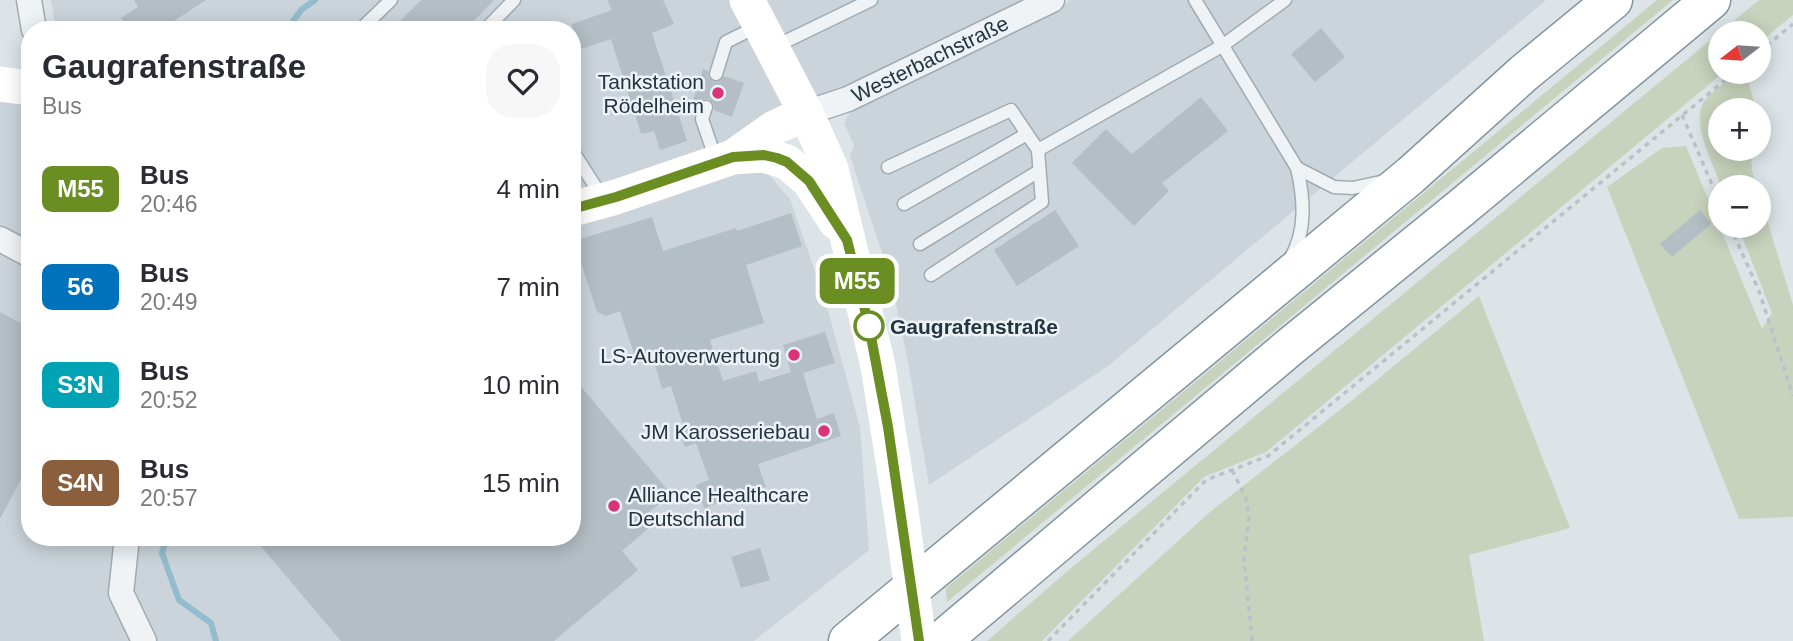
<!DOCTYPE html>
<html lang="en">
<head>
<meta charset="utf-8">
<style>
  body { margin:0; font-family:Helvetica,sans-serif; background:#f7f7f7; color:#2b2b33; height:100vh; display:flex; flex-direction:column; font-size:26px; white-space:nowrap }
  * { box-sizing:border-box; margin:0 }
  p { font-size:23px; color:#7c7c81 }
  .icon { flex:none; width:38px; height:38px; fill:none; stroke:currentColor; stroke-width:2; stroke-linecap:round; stroke-linejoin:round }
  .map { position:relative; flex:1; overflow:hidden }
  .details { position:absolute; left:21px; top:21px; width:560px; height:525px; display:flex; flex-direction:column; background:#fff; border-radius:28px; box-shadow:0 4px 18px #0003 }
  .details>* { flex:none }
  .badge { padding:0 14px; border-radius:10px; font-size:24px; line-height:46px }
  .needle { width:46px; rotate:253deg }
  .tools { position:absolute; left:1708px; top:21px; display:grid; gap:14px }
  .tools a { display:grid; place-items:center; width:63px; height:63px; border-radius:50%; background:#fff; box-shadow:0 4px 18px #0003; font-size:35px }
  .map>.badge { position:absolute; translate:-50% -50%; box-shadow:0 0 0 4px #fff }
  .round { display:grid; place-items:center; flex:none; width:74px; height:74px; border-radius:28px; background:#f7f7f7 }
  .head { display:flex; align-items:center; justify-content:space-between; height:119px; padding:0 21px }
  h1 { font-size:33px; font-weight:700; line-height:52px }
  ul { padding:0; list-style:none }
  li { display:flex; align-items:center; gap:21px; height:98px; padding:0 21px }
  li div { flex:1 }
  li b { display:block; font-size:26px }
  li em { font-style:normal }
  li .badge { min-width:77px; font-weight:700; text-align:center }
  .map>svg:first-child { display:block }
</style>
</head>
<body>
<div class="map">
<svg width="1793" height="641" viewBox="0 0 1793 641">
  <rect width="100%" height="100%" fill="#dce4e8"/>
  <!-- built -->
  <g fill="#cad4da">
    <path d="M 51,0 L 1024,0 L 843,90 L 752,170 L 769,175 L 790,199 L 826,303 L 860,427 L 869,550 L 754,641 L 0,641 L 0,101 L 30,104 L 30,537 L 572,537 L 572,30 L 56,30 Z"/>
    <path d="M 1071,0 L 1546,0 L 1108,366 L 929,485 L 908,362 L 890,276 L 850,156 L 854,145 L 844,123 L 851,110 Z"/>
  </g>
  <!-- green -->
  <g fill="#c8d3bd">
    <path d="M 1657,0 L 1673,0 L 947,602 L 946,588 Z"/>
    <path d="M 1759,0 L 1793,0 L 1793,15 L 1759,43 L 1759,33 L 1720,33 L 1720,72 L 1724,72 L 1266,452 L 1204,477 L 1042,641 L 987,641 L 1070,569 Z"/>
    <path d="M 1741,72 L 1746,72 L 1756,110 L 1720,110 L 1720,149 L 1751,149 L 1752,171 L 1757,187 L 1722,187 C 1714,166 1688,118 1706,99 C 1715,88 1730,80 1741,72 Z"/>
    <path d="M 1686,146 L 1762,329 L 1772,313 L 1738,226 L 1759,226 L 1759,194 L 1793,305 L 1793,517 L 1739,519 L 1607,187 L 1662,148 Z"/>
    <path d="M 1479,296 L 1570,528 L 1469,555 L 1484,641 L 1068,641 L 1210,512 L 1345,406 Z"/>
  </g>
  <g fill="none" stroke-linecap="round" stroke-linejoin="round">
    <!-- stream -->
    <g stroke="#93bdcc" stroke-width="6">
      <path d="M 287,30 L 301,10 L 315,0"/>
      <path d="M 167,537 L 162,553 L 179,600 L 211,623 L 216,641"/>
    </g>
  </g>
  <!-- building -->
  <g fill="#b3bec5">
    <path d="M 134,0 L 206,0 L 160,30 L 129,30 L 121,18 L 138,7 Z"/>
    <path d="M 421,0 L 494,0 L 465,30 L 391,30 Z"/>
    <path d="M 607,0 L 663,0 L 674,24 L 652,33 L 687,141 L 660,150 L 654,131 L 641,134 L 611,39 L 572,52 L 572,24 L 612,10 Z"/>
    <path d="M 1321,28 L 1345,57 L 1315,82 L 1291,54 Z"/>
    <path d="M 703,69 L 708,71 L 708,77 L 713,82 L 719,82 L 724,76 L 744,83 L 732,117 L 714,110 L 714,105 L 709,99 L 704,99 L 698,105 L 692,103 Z"/>
    <path d="M 1201,97 L 1228,131 L 1162,183 L 1169,191 L 1134,226 L 1072,163 L 1106,129 L 1132,154 Z"/>
    <path d="M 1055,210 L 1079,246 L 1017,286 L 994,250 Z"/>
    <path d="M 1700,210 L 1711,224 L 1672,257 L 1660,244 Z"/>
    <path d="M 791,213 L 802,246 L 746,265 L 764,323 L 710,340 L 723,381 L 756,371 L 759,382 L 791,372 L 783,345 L 825,332 L 835,363 L 803,373 L 817,419 L 834,413 L 841,436 L 758,464 L 766,487 L 704,508 L 696,485 L 709,480 L 696,443 L 685,447 L 679,430 L 684,428 L 671,386 L 662,389 L 653,358 L 637,363 L 620,311 L 606,316 L 597,312 L 574,241 L 652,217 L 663,251 L 736,228 L 737,231 Z"/>
    <path d="M 0,312 L 30,328 L 30,462 L 0,519 Z"/>
    <path d="M 582,388 L 671,494 L 642,518 L 649,528 L 622,551 L 638,570 L 554,641 L 341,641 L 253,537 L 572,537 L 572,396 Z"/>
    <path d="M 760,548 L 770,580 L 741,588 L 731,557 Z"/>
  </g>
  <g fill="none" stroke-linecap="round" stroke-linejoin="round">
    <defs>
      <g id="lane">
        <path d="M 1195,0 L 1297,168 C 1304,198 1307,231 1290,259"/>
        <path d="M 360,30 L 391,0"/>
        <path d="M 485,30 L 514,0"/>
        <path d="M 772,48 L 871,0"/>
        <path d="M 716,74 L 726,42 L 760,25"/>
        <path d="M 706,107 L 702,119 L 716,160"/>
        <path d="M 572,150 L 602,197"/>
        <path d="M 888,167 L 1011,110 L 1038,150 L 1222,46 L 1285,0"/>
        <path d="M 1297,168 L 1334,187 L 1353,188 L 1385,181"/>
        <path d="M 904,204 L 1027,134"/>
        <path d="M 920,244 L 1039,171"/>
        <path d="M 931,275 L 1042,202 L 1038,150"/>
      </g>
      <g id="street">
        <path d="M 29,0 L 34,30"/>
        <path d="M 806,113 L 848,99 L 1052,0"/>
        <path d="M 0,239 L 30,255"/>
        <path d="M 127,537 L 121,593 L 144,641"/>
      </g>
      <g id="highway">
        <path d="M 848,641 L 1411,175 L 1524,73 L 1613,0"/>
        <path d="M 941,641 L 1291,346 L 1461,208 L 1711,0"/>
      </g>
    </defs>
    <!-- lane casing -->
    <use href="#lane" stroke="#a1acb2" stroke-width="15"/>
    <!-- street casing -->
    <use href="#street" stroke="#a1acb2" stroke-width="27"/>
    <!-- highway casing -->
    <use href="#highway" stroke="#8295a0" stroke-width="41"/>
    <!-- path -->
    <g stroke="#bac2c7" stroke-width="3.5" stroke-dasharray="5 5" stroke-linecap="butt">
      <path d="M 1759,52 L 1793,24"/>
      <path d="M 1682,115 L 1720,203"/>
      <path d="M 1730,226 L 1759,291 L 1793,396"/>
      <path d="M 1232,470 L 1246,498 L 1249,518 L 1244,558 L 1252,641"/>
      <path d="M 1048,641 L 1206,480 L 1268,456 L 1735,72"/>
    </g>
    <!-- lane -->
    <use href="#lane" stroke="#eff3f6" stroke-width="12"/>
    <!-- street -->
    <use href="#street" stroke="#eff3f6" stroke-width="24"/>
    <!-- secondary -->
    <g stroke="#fff" stroke-width="35">
      <path d="M 747,0 L 806,113 L 831,169 L 878,366 L 901,511"/>
      <path d="M 0,84 L 30,88"/>
      <path d="M 733,157 L 774,128 L 806,113"/>
      <path d="M 572,209 L 616,197 L 733,157 L 764,155 L 787,162 L 809,181 L 836,222"/>
    </g>
    <!-- highway -->
    <use href="#highway" stroke="#fff" stroke-width="38"/>
    <!-- secondary-bridge -->
    <path stroke="#fff" stroke-width="35" d="M 901,511 L 919,641"/>
  </g>
  <g fill="none" stroke-linecap="round" stroke-linejoin="round">
    <defs>
      <path id="line" d="M 572,209 L 616,197 L 733,157 L 764,155 L 777,158 L 787,162 L 809,181 L 847,240 L 869,326 L 888,427 L 919,641"/>
    </defs>
    <!-- line casing -->
    <use href="#line" stroke="#fff" stroke-width="16"/>
    <!-- line -->
    <use href="#line" stroke="#6b8e23" stroke-width="10"/>
  </g>
  <!-- markers -->
  <g fill="#da3477" stroke="#ecf2f6" stroke-width="2.5">
    <circle cx="718" cy="93" r="7"/>
    <circle cx="794" cy="355" r="7"/>
    <circle cx="824" cy="431" r="7"/>
    <circle cx="614" cy="506" r="7"/>
  </g>
  <circle fill="#fff" stroke="#6b8e23" stroke-width="3.5" cx="869" cy="326" r="14"/>
  <g text-anchor="middle" dominant-baseline="central" stroke-width="5" stroke-linejoin="round" paint-order="stroke">
    <!-- street labels -->
    <g font-size="21" fill="#253540" stroke="#ecf2f6">
      <text transform="translate(930 59) rotate(-26)">Westerbachstraße</text>
    </g>
    <!-- poi labels -->
    <g font-size="21" fill="#253540" stroke="#ecf2f6" text-anchor="end">
      <text x="704" y="81">Tankstation<tspan x="704" dy="24">Rödelheim</tspan></text>
      <text x="780" y="355">LS-Autoverwertung</text>
      <text x="810" y="431">JM Karosseriebau</text>
      <text x="628" y="494" text-anchor="start">Alliance Healthcare<tspan x="628" dy="24">Deutschland</tspan></text>
    </g>
    <!-- stop labels -->
    <g font-size="21" font-weight="bold" fill="#253540" stroke="#ecf2f6" text-anchor="start">
      <text x="890" y="326">Gaugrafenstraße</text>
    </g>
  </g>
</svg>
<div class="tools">
<a><svg class="needle" viewBox="-14 -14 28 28"><path d="M0-13l5 13h-10z" fill="#e53935"/><path d="M0 13l5-13h-10z" fill="#7c7c81"/></svg></a>
<a>+</a>
<a>−</a>
</div>
<b class="badge" style="left:857px;top:281px;background:#6b8e23;color:#fff">M55</b>
<section class="details">
<div class="head"><div><h1>Gaugrafenstraße</h1><p>Bus</p></div><a class="round"><svg class="icon" aria-label="heart" viewBox="0 0 24 24"><path d="M12 20l-8-8c-3-5 5-10 8-4 3-6 11-1 8 4z"/></svg></a></div>
<ul>
<li><span class="badge" style="background:#6b8e23;color:#fff">M55</span><div><b>Bus</b><p>20:46</p></div><em>4 min</em></li>
<li><span class="badge" style="background:#0072bc;color:#fff">56</span><div><b>Bus</b><p>20:49</p></div><em>7 min</em></li>
<li><span class="badge" style="background:#00a3b4;color:#fff">S3N</span><div><b>Bus</b><p>20:52</p></div><em>10 min</em></li>
<li><span class="badge" style="background:#8b5e3c;color:#fff">S4N</span><div><b>Bus</b><p>20:57</p></div><em>15 min</em></li>
</ul>
</section>
</div>
</body>
</html>
